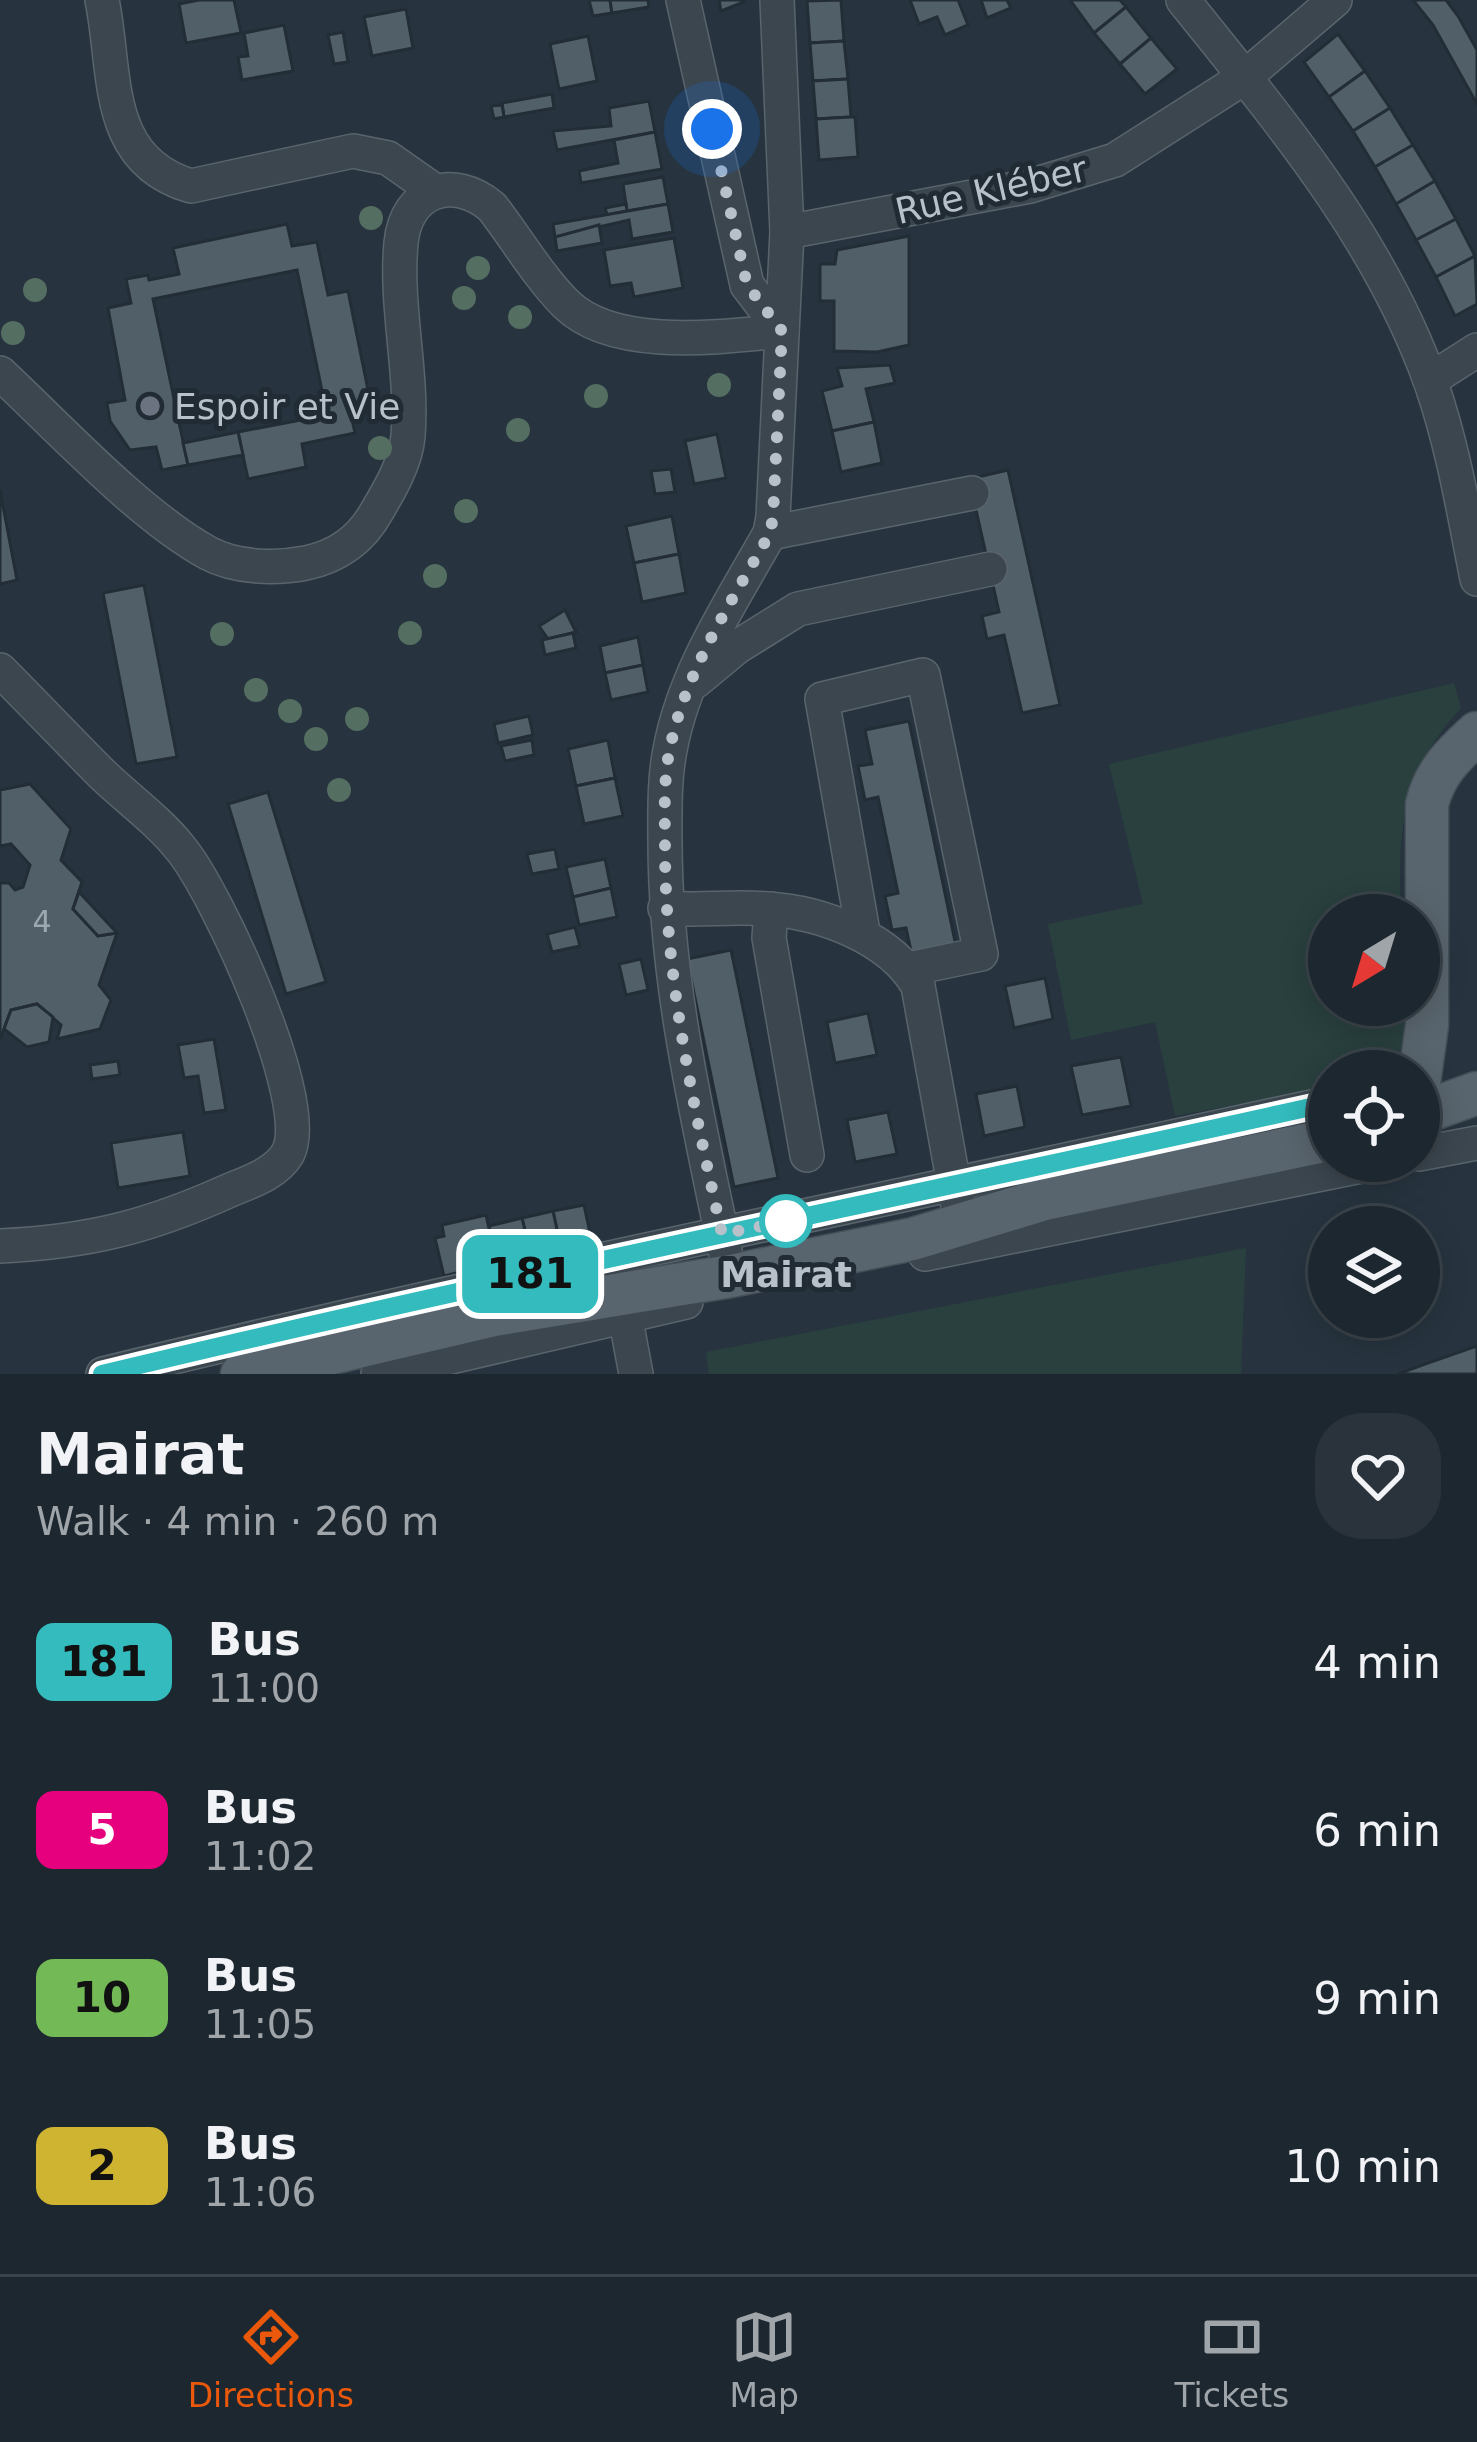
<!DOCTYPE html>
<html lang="en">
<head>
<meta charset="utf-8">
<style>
  body { margin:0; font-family:"DejaVu Sans",sans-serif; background:#2a333b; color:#f1f3f6; height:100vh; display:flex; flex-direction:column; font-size:45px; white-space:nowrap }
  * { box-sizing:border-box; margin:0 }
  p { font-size:39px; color:#a0a5aa }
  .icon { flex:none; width:66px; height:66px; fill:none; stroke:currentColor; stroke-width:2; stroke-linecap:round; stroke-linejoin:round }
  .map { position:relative; height:1374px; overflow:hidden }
  .details { display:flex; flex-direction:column; background:#1d272f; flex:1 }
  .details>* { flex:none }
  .badge { padding:0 24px; border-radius:18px; font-size:42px; line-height:78px }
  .needle { width:78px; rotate:218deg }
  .buttons { position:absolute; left:1308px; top:894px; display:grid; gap:24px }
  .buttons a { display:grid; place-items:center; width:132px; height:132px; border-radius:50%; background:#1d272f; box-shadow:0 6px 30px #0003,0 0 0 3px #3b444b; font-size:60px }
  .you { position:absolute; width:60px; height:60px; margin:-30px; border:9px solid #fff; border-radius:50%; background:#1a73e8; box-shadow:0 0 0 18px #1a73e833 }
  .map>.badge { position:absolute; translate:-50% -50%; box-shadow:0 0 0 6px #fff }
  .round { display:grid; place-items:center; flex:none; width:126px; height:126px; border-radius:48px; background:#2a333b }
  .summary { display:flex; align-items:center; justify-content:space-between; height:204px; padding:0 36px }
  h1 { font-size:57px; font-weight:800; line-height:90px }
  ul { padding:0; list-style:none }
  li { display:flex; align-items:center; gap:36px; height:168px; padding:0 36px }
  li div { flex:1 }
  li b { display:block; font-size:45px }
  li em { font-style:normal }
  li .badge { min-width:132px; font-weight:700; text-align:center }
  .tabs { display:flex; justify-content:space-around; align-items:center; height:168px; border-top:3px solid #3b444b; background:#1d272f; font-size:33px; color:#a0a5aa }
  .tabs a { display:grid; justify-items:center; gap:6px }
  .tabs .current { color:#ea580c }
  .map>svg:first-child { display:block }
</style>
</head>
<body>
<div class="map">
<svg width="1477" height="1374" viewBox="0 0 1477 1374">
  <rect width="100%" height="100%" fill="#27343f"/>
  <!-- green -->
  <g fill="#29403f">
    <path d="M 1454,683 L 1461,708 C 1402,771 1397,832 1401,915 L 1329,915 L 1329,1005 L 1405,1005 L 1407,1063 L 1403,1071 L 1329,1071 L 1329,1088 L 1175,1116 L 1155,1022 L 1071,1040 L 1048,924 L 1143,904 L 1109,764 Z"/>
    <path d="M 1246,1248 L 1241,1374 L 709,1374 L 706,1352 Z"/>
  </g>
  <!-- building -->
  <g fill="#515f69" stroke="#222d36" stroke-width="3">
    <path d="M 199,0 L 234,0 L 241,33 L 186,43 L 179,4 Z"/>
    <path d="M 589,0 L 610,0 L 612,13 L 593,16 Z"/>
    <path d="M 610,0 L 648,0 L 649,7 L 612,13 Z"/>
    <path d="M 719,0 L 743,0 L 744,2 L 721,11 Z"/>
    <path d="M 841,0 L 844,41 L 810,43 L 807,1 Z"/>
    <path d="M 910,0 L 958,0 L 968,25 L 945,35 L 937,17 L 919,24 Z"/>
    <path d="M 981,0 L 1007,0 L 1011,8 L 987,18 Z"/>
    <path d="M 1070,0 L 1120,0 L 1126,7 L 1094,33 Z"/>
    <path d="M 1413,0 L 1446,0 L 1458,16 L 1477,50 L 1477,104 L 1433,25 Z"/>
    <path d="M 1126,7 L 1151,38 L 1120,64 L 1094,33 Z"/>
    <path d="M 406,9 L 413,48 L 372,56 L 364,17 Z"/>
    <path d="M 284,25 L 293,71 L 242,80 L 238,57 L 248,56 L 244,33 Z"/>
    <path d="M 343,32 L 348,62 L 334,64 L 328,35 Z"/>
    <path d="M 1338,34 L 1365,71 L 1329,97 L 1304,62 Z"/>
    <path d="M 588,36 L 597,81 L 559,89 L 550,44 Z"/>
    <path d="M 1151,38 L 1177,69 L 1145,94 L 1120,64 Z"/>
    <path d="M 844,41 L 848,79 L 813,81 L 810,43 Z"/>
    <path d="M 1365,71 L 1390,108 L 1353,131 L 1329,97 Z"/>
    <path d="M 848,79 L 851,117 L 816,119 L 813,81 Z"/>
    <path d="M 552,94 L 554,108 L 504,117 L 502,103 Z"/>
    <path d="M 649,101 L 655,132 L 557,150 L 553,131 L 611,126 L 609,108 Z"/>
    <path d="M 502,105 L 504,117 L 494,119 L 491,106 Z"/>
    <path d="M 1390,108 L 1413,145 L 1375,167 L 1353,131 Z"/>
    <path d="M 851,117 L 855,117 L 858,157 L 819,160 L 816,119 Z"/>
    <path d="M 655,132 L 662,169 L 581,183 L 579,171 L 618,163 L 614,140 Z"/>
    <path d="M 1413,145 L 1435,181 L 1396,204 L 1375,167 Z"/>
    <path d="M 663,177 L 668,204 L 627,211 L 623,184 Z"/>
    <path d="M 1435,181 L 1456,219 L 1416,240 L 1396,204 Z"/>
    <path d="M 626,204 L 627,211 L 607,215 L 605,208 Z"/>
    <path d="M 668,204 L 673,232 L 632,239 L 629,220 L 555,237 L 553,224 Z"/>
    <path d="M 1456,219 L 1475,256 L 1436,277 L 1416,240 Z"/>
    <path d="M 287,224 L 292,246 L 317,242 L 328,295 L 348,291 L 371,405 L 350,410 L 355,433 L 302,444 L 306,467 L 248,479 L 238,432 L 327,415 L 297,270 L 153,299 L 188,465 L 162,470 L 156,447 L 130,450 L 110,421 L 107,403 L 125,400 L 108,308 L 131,303 L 126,279 L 148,275 L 149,280 L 179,274 L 173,248 Z"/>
    <path d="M 599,225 L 602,243 L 557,251 L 555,237 Z"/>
    <path d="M 909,236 L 909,345 L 877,352 L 834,351 L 834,301 L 820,301 L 820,264 L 835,264 L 837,250 Z"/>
    <path d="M 674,238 L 683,288 L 634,297 L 631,283 L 610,286 L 604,250 Z"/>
    <path d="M 1475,256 L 1477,304 L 1455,316 L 1436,277 Z"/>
    <path d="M 890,365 L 895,383 L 866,389 L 874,422 L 832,431 L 822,391 L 842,386 L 837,368 Z"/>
    <path d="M 874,422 L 882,463 L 841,472 L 832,431 Z"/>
    <path d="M 238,432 L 243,455 L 188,465 L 183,443 Z"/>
    <path d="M 717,434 L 726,478 L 694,484 L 685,441 Z"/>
    <path d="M 671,469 L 675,492 L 655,494 L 651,471 Z"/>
    <path d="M 1008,470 L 1060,705 L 1022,713 L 1004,635 L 987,639 L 982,616 L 999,612 L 969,479 Z"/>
    <path d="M 0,490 L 17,580 L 0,584 Z"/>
    <path d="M 672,516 L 679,554 L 634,563 L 626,526 Z"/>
    <path d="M 679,554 L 686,593 L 642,602 L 634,563 Z"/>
    <path d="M 144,585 L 177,757 L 136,764 L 103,593 Z"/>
    <path d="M 565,610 L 576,632 L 548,639 L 539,626 Z"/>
    <path d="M 573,633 L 576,648 L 545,655 L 542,640 Z"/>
    <path d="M 638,637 L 643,665 L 605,673 L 600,646 Z"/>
    <path d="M 643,665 L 648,692 L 611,700 L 605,673 Z"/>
    <path d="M 529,716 L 533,735 L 498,743 L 494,724 Z"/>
    <path d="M 909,721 L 957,951 L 913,960 L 906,928 L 892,930 L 885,896 L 898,893 L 878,797 L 865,800 L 858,766 L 872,764 L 865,730 Z"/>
    <path d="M 532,740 L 534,755 L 505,761 L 501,746 Z"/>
    <path d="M 608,740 L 615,778 L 576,786 L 568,749 Z"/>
    <path d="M 615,778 L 623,816 L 584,824 L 576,786 Z"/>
    <path d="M 30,784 L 71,829 L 61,860 L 82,882 L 73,909 L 98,936 L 117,933 L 99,985 L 111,1000 L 100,1029 L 57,1039 L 61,1025 L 37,1004 L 11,1010 L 0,1040 L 0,883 L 9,883 L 15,890 L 23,887 L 30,865 L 11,844 L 0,846 L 0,790 Z"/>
    <path d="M 268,792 L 326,982 L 286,994 L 228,804 Z"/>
    <path d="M 555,849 L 559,869 L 532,874 L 527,854 Z"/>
    <path d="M 605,859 L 611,888 L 573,897 L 566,867 Z"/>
    <path d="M 611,888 L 617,917 L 579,925 L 573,897 Z"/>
    <path d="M 79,892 L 117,933 L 98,936 L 73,909 Z"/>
    <path d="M 575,927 L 580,946 L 552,952 L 547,934 Z"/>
    <path d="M 731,950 L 778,1178 L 734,1187 L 687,959 Z"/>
    <path d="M 641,959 L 648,990 L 626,995 L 619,964 Z"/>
    <path d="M 1045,978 L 1053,1019 L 1014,1028 L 1005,986 Z"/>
    <path d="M 37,1004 L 53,1017 L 49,1042 L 27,1047 L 4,1029 L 11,1010 Z"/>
    <path d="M 868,1013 L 877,1055 L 835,1063 L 827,1022 Z"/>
    <path d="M 214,1039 L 226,1110 L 204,1113 L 198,1076 L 184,1078 L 178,1045 Z"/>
    <path d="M 1121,1057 L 1131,1106 L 1082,1115 L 1071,1066 Z"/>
    <path d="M 118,1061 L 120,1075 L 92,1079 L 90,1065 Z"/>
    <path d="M 1017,1086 L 1025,1127 L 984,1136 L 976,1094 Z"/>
    <path d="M 888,1112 L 897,1154 L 855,1162 L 847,1120 Z"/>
    <path d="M 183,1132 L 190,1176 L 118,1188 L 111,1143 Z"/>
    <path d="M 584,1205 L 592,1242 L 561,1249 L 553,1211 Z"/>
    <path d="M 553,1211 L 561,1249 L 531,1256 L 522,1218 Z"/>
    <path d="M 486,1215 L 497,1263 L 444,1276 L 435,1238 L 444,1236 L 442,1225 Z"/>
    <path d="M 522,1218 L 531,1256 L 497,1263 L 489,1226 Z"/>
    <path d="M 1477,1346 L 1477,1374 L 1398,1374 L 1425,1364 Z"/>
  </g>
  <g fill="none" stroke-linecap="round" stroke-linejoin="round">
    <defs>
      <g id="minor">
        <path d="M 102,0 C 117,72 102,160 191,186 L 353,151 L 388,158 L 435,191"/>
        <path d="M 683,0 L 747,285 L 782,331"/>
        <path d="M 1183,0 C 1278,119 1379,237 1431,383 C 1453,446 1464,513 1477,579"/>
        <path d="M 787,232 L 1030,186 L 1115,160 L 1245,77 L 1335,0"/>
        <path d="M 0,373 C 59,428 139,515 208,553 C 236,568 275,569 306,563 C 338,556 361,540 377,511 C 390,489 406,462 408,436 C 413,372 395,307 401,243 C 406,190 453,174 492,207 C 516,238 538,276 566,304 C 614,351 719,337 782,331"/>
        <path d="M 1430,380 L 1477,350"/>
        <path d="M 770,533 L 972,493"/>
        <path d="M 0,670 C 35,705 68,740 102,774 C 128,799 159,821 181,849 C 217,893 314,1102 288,1153 C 276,1174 249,1182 228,1191 C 148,1227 88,1242 0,1246"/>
        <path d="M 696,681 L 737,647 L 798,609 L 990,569"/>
        <path d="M 665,908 C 699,911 733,906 767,909 C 821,912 891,938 918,986 L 957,1201"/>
        <path d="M 771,909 L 769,938 L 807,1155"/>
        <path d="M 863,932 L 822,699 L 923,675 L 981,954 L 909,969"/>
        <path d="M 1419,1154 L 1477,1143"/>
        <path d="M 725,1250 C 697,1114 665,981 665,841 C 665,811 664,780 670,750 C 684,672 732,601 770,533 L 773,517 L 787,232 L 777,0"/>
        <path d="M 925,1254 L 1386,1161"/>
        <path d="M 622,1299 L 636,1374"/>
        <path d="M 103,1374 C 510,1275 920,1193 1329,1103"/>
        <path d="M 378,1374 L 686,1302"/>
      </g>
      <g id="major">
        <path d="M 1419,1083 L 1427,1025 L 1427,804 C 1435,772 1453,755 1477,733"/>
        <path d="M 1419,1114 L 1477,1093"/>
        <path d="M 242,1374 L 494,1315 L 731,1276 L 913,1239 L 1045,1199 L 1329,1140"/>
      </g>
    </defs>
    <!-- minor casing -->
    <use href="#minor" stroke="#59646c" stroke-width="36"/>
    <!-- major casing -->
    <use href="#major" stroke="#454f58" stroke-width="45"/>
    <!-- minor -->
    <use href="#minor" stroke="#3b464f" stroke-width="33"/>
    <!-- major -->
    <use href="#major" stroke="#59656e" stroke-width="42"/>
  </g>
  <!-- trees -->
  <g fill="#546e61">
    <circle cx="371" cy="218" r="12"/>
    <circle cx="478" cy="268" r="12"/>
    <circle cx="35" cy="290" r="12"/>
    <circle cx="464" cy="298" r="12"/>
    <circle cx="520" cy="317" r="12"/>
    <circle cx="13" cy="333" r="12"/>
    <circle cx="719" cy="385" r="12"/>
    <circle cx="596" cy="396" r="12"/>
    <circle cx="518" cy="430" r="12"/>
    <circle cx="380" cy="448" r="12"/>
    <circle cx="466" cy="511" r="12"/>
    <circle cx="435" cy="576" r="12"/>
    <circle cx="410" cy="633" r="12"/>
    <circle cx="222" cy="634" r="12"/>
    <circle cx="256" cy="690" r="12"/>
    <circle cx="290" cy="711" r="12"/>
    <circle cx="357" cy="719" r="12"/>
    <circle cx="316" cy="739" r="12"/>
    <circle cx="339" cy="790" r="12"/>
  </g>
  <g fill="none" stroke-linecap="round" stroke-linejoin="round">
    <defs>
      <path id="line" d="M 102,1374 C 509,1276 920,1194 1329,1103"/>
    </defs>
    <!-- line casing -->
    <use href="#line" stroke="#fff" stroke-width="27"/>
    <!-- line -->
    <use href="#line" stroke="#33bbbd" stroke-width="18"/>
    <!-- walk -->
    <path stroke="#b8c1c9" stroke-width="12" stroke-dasharray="0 21.6" d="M 712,129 L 747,285 L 782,331 L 773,517 L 770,533 C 732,601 686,670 670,748 C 663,780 665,815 665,848 C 665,979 694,1107 722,1234 L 801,1218 L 786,1221"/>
  </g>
  <!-- markers -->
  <circle fill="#6b7280" stroke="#202b34" stroke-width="4.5" cx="150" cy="406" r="12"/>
  <circle fill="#fff" stroke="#33bbbd" stroke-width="6" cx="786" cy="1221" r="24"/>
  <g text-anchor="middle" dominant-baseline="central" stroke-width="10" stroke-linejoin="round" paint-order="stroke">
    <!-- number labels -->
    <g font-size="30" fill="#9ea8b1">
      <text x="42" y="921">4</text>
    </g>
    <!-- street labels -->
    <g font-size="36" fill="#b8c1c9" stroke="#202b34">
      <text transform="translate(991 190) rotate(-13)">Rue Kléber</text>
    </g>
    <!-- poi labels -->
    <g font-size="36" fill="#b8c1c9" stroke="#202b34" text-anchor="start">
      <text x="174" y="406">Espoir et Vie</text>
    </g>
    <!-- stop labels -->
    <g font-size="36" font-weight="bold" fill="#b8c1c9" stroke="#202b34">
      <text x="786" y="1274">Mairat</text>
    </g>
  </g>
</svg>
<div class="buttons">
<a><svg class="needle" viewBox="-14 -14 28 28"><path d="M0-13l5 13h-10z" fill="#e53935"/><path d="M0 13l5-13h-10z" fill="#a0a5aa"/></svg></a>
<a><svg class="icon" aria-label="locate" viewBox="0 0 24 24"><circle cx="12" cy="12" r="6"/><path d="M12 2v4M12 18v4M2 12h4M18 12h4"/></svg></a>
<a><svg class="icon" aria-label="layers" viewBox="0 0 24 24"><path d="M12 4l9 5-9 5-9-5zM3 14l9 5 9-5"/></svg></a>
</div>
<div class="you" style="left:712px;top:129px"></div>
<b class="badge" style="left:530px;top:1274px;background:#33bbbd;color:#111">181</b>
</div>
<section class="details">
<div class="summary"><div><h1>Mairat</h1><p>Walk · 4 min · 260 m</p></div><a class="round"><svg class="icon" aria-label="heart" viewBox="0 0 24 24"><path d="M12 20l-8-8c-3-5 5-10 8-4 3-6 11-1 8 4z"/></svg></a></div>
<ul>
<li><span class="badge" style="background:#33bbbd;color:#111">181</span><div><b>Bus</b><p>11:00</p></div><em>4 min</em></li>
<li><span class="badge" style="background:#e6007e;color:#fff">5</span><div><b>Bus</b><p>11:02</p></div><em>6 min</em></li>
<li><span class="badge" style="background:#73ba56;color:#111">10</span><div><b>Bus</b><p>11:05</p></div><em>9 min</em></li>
<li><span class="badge" style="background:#ceb431;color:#111">2</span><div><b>Bus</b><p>11:06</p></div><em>10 min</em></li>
</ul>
</section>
<nav class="tabs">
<a class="current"><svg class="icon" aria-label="directions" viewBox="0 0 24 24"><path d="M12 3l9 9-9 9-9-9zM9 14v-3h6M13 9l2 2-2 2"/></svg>Directions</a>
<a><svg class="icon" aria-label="map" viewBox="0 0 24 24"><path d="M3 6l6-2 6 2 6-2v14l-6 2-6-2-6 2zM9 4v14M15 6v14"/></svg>Map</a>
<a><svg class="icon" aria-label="tickets" viewBox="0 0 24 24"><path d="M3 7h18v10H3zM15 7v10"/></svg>Tickets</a>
</nav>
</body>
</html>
